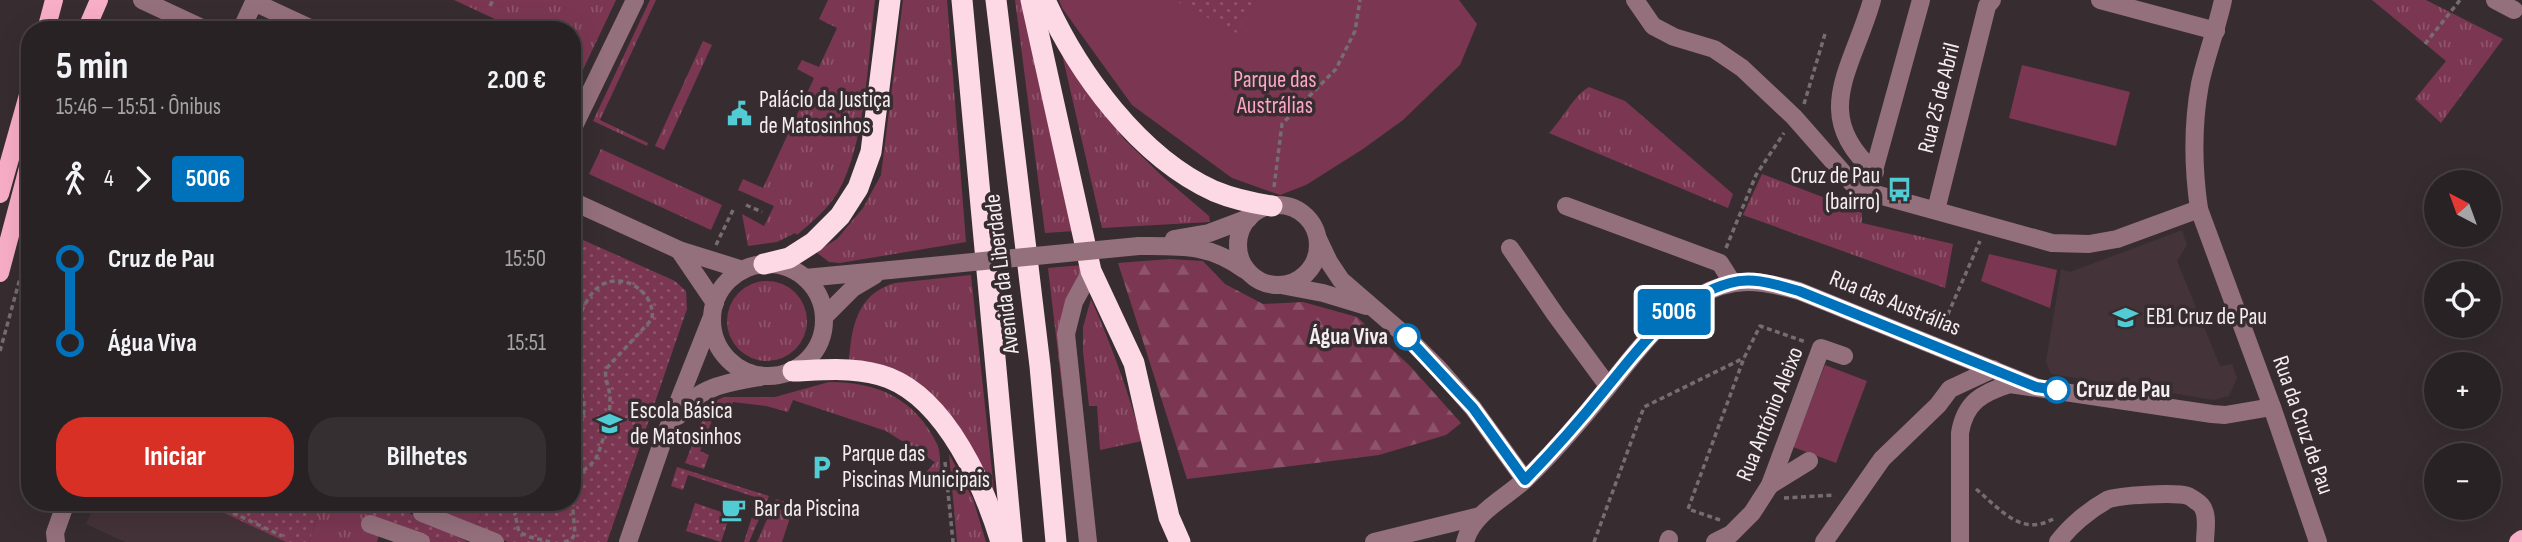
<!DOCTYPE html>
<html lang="pt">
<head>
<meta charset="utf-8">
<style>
  body { margin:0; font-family:"Sofia Sans Condensed",sans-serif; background:#352f31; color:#f1f3f6; height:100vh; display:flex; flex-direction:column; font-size:26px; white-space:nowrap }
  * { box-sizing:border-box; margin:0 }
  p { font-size:23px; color:#a5a4a6 }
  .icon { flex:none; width:38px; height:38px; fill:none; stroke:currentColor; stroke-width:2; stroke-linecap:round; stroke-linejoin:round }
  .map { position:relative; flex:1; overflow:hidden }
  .drawer { position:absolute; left:21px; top:21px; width:560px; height:490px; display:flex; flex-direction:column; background:#292224; border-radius:28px; box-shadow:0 7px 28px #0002,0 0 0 2px #453f41 }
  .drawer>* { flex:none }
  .badge { padding:0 14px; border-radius:5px; font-size:24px; line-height:46px }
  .needle { width:46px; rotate:319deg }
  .buttons { position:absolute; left:2424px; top:170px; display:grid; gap:14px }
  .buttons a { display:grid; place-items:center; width:77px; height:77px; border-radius:50%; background:#292224; box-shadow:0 7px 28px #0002,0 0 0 2px #453f41; font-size:35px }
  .map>.badge { position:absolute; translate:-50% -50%; box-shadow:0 0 0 4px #fff }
  .legs { display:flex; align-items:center; gap:10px; height:77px; padding:0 35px; font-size:23px }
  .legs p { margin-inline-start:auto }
  .overview { display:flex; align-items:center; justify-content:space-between; height:119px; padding:0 35px }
  h1 { font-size:38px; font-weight:700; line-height:52px }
  .action { display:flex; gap:14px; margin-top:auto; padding:14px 35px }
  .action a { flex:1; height:80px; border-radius:28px; background:#d93025; color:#fff; font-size:28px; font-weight:700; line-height:80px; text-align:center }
  .action a+a { background:#352f31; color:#f1f3f6 }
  ul { padding:0 35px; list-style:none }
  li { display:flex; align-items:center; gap:24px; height:84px; font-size:26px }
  li i { display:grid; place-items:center; width:10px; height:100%; margin:0 9px; background:currentColor }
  li i::after { content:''; width:18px; height:18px; margin:-9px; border:5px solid; border-radius:50%; background:#292224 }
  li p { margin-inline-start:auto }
  li:first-child i { background:linear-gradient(#0000 50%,currentColor 0) }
  li:last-child i { background:linear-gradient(currentColor 50%,#0000 0) }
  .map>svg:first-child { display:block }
</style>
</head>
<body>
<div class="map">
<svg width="2522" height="542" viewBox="0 0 2522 542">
  <defs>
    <pattern id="grass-tufts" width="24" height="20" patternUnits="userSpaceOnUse" patternTransform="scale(1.75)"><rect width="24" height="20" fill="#7b3752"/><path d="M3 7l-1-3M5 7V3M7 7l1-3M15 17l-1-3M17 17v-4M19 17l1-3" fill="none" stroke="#8e546b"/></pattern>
    <pattern id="forest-firs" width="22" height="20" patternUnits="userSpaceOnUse" patternTransform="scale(1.75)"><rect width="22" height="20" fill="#7b3752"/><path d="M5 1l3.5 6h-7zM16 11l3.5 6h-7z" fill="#8e546b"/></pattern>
    <pattern id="garden-dots" width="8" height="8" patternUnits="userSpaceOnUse" patternTransform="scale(1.75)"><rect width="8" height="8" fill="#7b3752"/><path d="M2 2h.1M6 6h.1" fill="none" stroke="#8e546b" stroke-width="1.8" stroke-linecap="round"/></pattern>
  </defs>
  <rect width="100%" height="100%" fill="#372d30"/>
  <!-- built -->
  <g fill="#443339">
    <path d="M 2182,230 L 2187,245 L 2177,261 L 2220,366 L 2232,364 L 2237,378 L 2229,396 L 2214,400 L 2051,374 L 2046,362 L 2061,269 L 2070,272 Z"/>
    <path d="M 96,502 L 323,502 L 309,542 L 125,542 L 86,524 Z"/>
  </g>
  <!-- grass -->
  <g fill="url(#grass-tufts)">
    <path d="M 454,0 L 616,0 L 572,93 L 572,30 L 492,30 L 497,20 Z"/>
    <path d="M 650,0 L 656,0 L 600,120 L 648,143 L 647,146 L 593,121 Z"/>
    <path d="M 828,0 L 875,0 C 868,56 866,143 838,192 C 828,209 812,222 797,235 L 795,233 L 777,242 L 748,246 L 742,214 L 764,226 L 774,206 L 738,190 L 743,179 L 763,188 L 814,78 L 797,69 L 802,60 L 819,67 L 837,28 L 819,19 Z"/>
    <path d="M 903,0 L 947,0 L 966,242 L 840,263 L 829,262 L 816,252 L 837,239 L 863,208 L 881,175 Z"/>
    <path d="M 1015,0 L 1023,0 L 1075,231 L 1045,233 Z"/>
    <path d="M 2372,0 L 2426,0 L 2503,39 L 2441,123 L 2415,99 L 2446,61 Z"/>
    <path d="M 703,41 L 712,45 L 664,150 L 655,146 Z"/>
    <path d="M 1062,54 L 1124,139 L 1161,175 L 1209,216 L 1210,222 L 1102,228 Z"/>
    <path d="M 1589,87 L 1625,101 L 1733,194 L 1728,208 L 1549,133 C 1562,120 1574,95 1589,87 Z"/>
    <path d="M 601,149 L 722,205 L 711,230 L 589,174 Z"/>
    <path d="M 1762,174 L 1862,212 L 1862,223 L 1953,244 L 1945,288 L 1743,215 Z"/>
    <path d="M 1083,265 L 1084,274 L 1068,302 L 1075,455 L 1070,456 L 1048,268 Z"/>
    <path d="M 971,275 L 994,490 C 972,449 940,383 892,370 C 878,366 863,365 849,363 C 851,329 856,294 895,283 Z"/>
    <circle cx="767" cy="321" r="40"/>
    <path d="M 1091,299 C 1112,346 1128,391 1142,441 L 1100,450 L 1097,406 L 1089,406 L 1083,351 L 1083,327 Z"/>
    <path d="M 829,382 C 877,382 915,398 937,444 C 941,452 940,467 940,476 L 925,479 L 923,476 L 935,462 L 886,431 L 793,400 L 788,412 L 766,406 L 733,402 L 729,417 L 715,413 L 711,403 L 724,397 L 775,397 Z"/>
    <path d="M 949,454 L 973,499 L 986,542 L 957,542 Z"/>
    <path d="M 776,499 L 794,505 L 782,542 L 757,542 Z"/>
    <path d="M 323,502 L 333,502 L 446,542 L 409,542 L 380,532 L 377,542 L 309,542 Z"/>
  </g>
  <!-- forest -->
  <path fill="url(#forest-firs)" d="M 1170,259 L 1203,261 L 1225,284 L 1263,304 L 1303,302 L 1357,317 L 1410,366 L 1461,423 L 1446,435 L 1379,455 L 1187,479 L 1118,263 Z"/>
  <!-- park -->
  <g fill="#7b3752">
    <path d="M 1059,0 L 1459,0 L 1477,24 L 1460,65 L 1403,120 L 1363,149 L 1306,185 L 1280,195 L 1232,178 L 1132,105 L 1062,8 Z"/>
    <path d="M 2022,65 L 2130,92 L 2116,146 L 2009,118 Z"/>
    <path d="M 1989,254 L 2057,270 L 2050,308 L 1981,281 Z"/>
    <path d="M 1825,365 L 1867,381 L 1836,463 L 1793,447 Z"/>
    <path d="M 416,502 L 487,502 L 474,530 Z"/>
  </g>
  <!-- garden -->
  <g fill="url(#garden-dots)">
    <path d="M 1174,0 L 1254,0 L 1237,33 Z"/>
    <path d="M 572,235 L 675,281 L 686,291 L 687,309 L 607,542 L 508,542 L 474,530 L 487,502 L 572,502 Z"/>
    <path d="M 711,403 L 715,413 L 700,451 L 709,455 L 704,469 L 685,463 L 706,410 Z"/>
    <path d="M 677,467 L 769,496 L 749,542 L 744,542 L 758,498 L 688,475 L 683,490 L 671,486 Z"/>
    <path d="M 201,502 L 323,502 L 309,542 L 286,542 Z"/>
    <path d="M 333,502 L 387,502 L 468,542 L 446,542 Z"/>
    <path d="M 695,503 L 730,515 L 721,542 L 686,531 Z"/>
  </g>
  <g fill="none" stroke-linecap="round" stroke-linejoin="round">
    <!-- path -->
    <g stroke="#766d70" stroke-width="3.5" stroke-dasharray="5 3.5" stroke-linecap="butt">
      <path d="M 490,6 L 493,0"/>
      <path d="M 113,30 L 117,23"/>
      <path d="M 2425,44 L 2460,0"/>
      <path d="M 1804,104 L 1825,34"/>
      <path d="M 1274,187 L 1282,124 L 1336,69 L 1355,31 L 1360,0"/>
      <path d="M 746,205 L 762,212"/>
      <path d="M 716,245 L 733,210"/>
      <path d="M 1726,248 L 1756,175 L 1784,133"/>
      <path d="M 1941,330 L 1980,241"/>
      <path d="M 572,335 C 578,321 584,301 595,290 C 616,268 656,289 652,319 L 606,369 C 604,378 609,386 610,396 C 611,414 604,439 597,456 C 591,468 577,472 572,485"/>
      <path d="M 0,351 L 30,242"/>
      <path d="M 572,379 C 588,395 588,419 572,436"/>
      <path d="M 945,462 L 953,542"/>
      <path d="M 1976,489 C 2000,509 2021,537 2053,519"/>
      <path d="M 1784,498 L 1835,495"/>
      <path d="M 210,502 L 282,536"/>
      <path d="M 491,502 L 517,507"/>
      <path d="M 520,502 L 515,514 L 519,532 L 530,537 L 550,542"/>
      <path d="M 1720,520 L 1688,509 L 1744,358 L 1760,326 L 1806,342"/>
      <path d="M 564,542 L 571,540 L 575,534 L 572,498"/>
      <path d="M 1594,542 L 1644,407 L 1744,358"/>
    </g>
    <!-- minor -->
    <g stroke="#94707c" stroke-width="18">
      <path d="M 142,0 L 206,30"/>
      <path d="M 1635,0 L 1653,26 L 1674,37 L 1714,49 L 1742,68 L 1794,117 L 1852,183 L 1868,192 L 2052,243 L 2089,244 L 2117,239 L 2199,209"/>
      <path d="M 1872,0 C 1853,68 1809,115 1875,172"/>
      <path d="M 2100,0 L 2216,31"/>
      <path d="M 2223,0 C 2217,28 2206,56 2200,84 C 2192,127 2193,167 2199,209 L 2272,407 L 2318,542"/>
      <path d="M 2495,0 L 2514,10"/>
      <path d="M 241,30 L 254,2 L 314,30"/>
      <path d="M 572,130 L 635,0"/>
      <path d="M 1868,192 L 1921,0"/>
      <path d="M 572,201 L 679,250 L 743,270"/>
      <circle cx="1278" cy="245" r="40"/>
      <path d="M 1566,206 L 1720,263 L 1732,282"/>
      <path d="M 1936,210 L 1987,6 L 1992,0"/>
      <path d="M 1174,239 L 1209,233 L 1249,218"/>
      <path d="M 1318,239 L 1329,262 L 1341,280 L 1407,337 L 1438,368 L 1473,408 L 1525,480"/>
      <path d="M 1139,246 C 1182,246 1210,244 1245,270"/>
      <path d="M 1510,248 L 1555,314 L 1608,386"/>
      <path d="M 679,250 L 715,303"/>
      <circle cx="768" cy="320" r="56"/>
      <path d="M 805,278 L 890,270"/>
      <path d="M 1281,285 L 1323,293 L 1366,306"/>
      <path d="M 824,317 L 853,288 L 875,275"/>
      <path d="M 678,416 C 695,387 730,382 760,377"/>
      <path d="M 1770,485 L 1809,461"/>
      <path d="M 422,513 L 495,542"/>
      <path d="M 370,524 L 421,542"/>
      <path d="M 56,542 L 55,533 L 66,502"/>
      <path d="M 628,542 L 662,443 L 711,319"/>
      <path d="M 1088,542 L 1066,334 L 1074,302 L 1091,271"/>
      <path d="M 1374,542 L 1480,516"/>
      <path d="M 1465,542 C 1472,513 1506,498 1527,478 C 1556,450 1582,419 1608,387 C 1635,354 1659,319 1697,297 C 1733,276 1760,280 1799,291 L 2036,387"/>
      <path d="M 1668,542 L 1669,539"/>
      <path d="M 1715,542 L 1731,534 L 1752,513 L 1770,485 L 1821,348 L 1844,356"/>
      <path d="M 1824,542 L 1882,459 L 1938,405 L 1950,389 L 1993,369"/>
      <path d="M 1960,542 L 1960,433 C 1965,402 1982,393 2010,384 L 2212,414 L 2225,415 L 2272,407"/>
      <path d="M 2058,542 C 2070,526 2089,510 2107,500 C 2118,495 2176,492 2188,496 C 2191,497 2199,503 2201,505 C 2209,514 2205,531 2205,542"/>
    </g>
    <!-- major -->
    <g stroke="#f8aec7" stroke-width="18">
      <path d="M 46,30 L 54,0"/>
      <path d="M 86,30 L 99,0"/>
      <path d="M 0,194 L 30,88"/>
      <path d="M 0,273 L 30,160"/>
      <path d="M 2518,542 L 2522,539"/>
    </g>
    <!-- highway -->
    <g stroke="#fdd9e5" stroke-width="21">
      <path d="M 962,0 L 1012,542"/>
      <path d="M 996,0 L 1040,366 L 1056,542"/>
      <path d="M 1031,0 L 1091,271 L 1134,363 L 1169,517 L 1180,542"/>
      <path d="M 1045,0 C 1078,73 1139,157 1214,191 C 1233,199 1252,203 1272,206"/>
      <path d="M 764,264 L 789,258 L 814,242 L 840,216 L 858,188 L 871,152 L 890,0"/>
      <path d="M 793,371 C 824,370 859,366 889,378 C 947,401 984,486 1001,542"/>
    </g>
    <!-- minor-bridge -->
    <path stroke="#94707c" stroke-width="18" d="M 890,270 L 1139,246"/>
  </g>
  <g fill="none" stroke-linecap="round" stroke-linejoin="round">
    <defs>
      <path id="line-1" d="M 1407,337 L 1473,408 L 1525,480 C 1552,452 1578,423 1603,392 C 1640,348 1672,299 1730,283 C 1753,276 1777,285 1799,291 L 2036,387 L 2057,390"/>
    </defs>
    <!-- line-1 casing -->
    <use href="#line-1" stroke="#fff" stroke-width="16"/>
    <!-- line-1 -->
    <use href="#line-1" stroke="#0072bc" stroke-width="10"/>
  </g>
  <!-- icons -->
  <defs>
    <symbol id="civic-bare" viewBox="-9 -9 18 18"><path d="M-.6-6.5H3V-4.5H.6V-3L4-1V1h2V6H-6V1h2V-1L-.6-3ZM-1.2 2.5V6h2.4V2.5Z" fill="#51ccd4" stroke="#372d30" stroke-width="2.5" paint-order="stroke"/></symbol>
    <symbol id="bus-bare" viewBox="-9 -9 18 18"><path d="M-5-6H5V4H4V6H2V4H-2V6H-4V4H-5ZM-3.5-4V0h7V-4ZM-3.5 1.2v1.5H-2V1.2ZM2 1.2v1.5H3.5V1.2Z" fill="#51ccd4" stroke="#372d30" stroke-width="2.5" paint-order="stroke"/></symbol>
    <symbol id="school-bare" viewBox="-9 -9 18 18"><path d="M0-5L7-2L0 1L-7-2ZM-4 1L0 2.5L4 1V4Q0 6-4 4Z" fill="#51ccd4" stroke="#372d30" stroke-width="2.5" paint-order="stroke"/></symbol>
    <symbol id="parking-bare" viewBox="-9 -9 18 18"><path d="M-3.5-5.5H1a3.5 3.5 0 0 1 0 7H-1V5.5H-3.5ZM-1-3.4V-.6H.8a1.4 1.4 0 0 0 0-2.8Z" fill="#51ccd4" stroke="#372d30" stroke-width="2.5" paint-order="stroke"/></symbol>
    <symbol id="cafe-bare" viewBox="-9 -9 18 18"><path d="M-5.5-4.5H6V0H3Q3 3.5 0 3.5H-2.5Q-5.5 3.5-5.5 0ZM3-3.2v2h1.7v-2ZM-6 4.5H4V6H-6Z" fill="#51ccd4" stroke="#372d30" stroke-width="2.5" paint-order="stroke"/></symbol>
  </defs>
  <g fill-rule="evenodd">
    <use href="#civic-bare" x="722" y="96" width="35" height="35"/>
    <use href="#bus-bare" x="1882" y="172" width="35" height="35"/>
    <use href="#school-bare" x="2108" y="300" width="35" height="35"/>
    <use href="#school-bare" x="592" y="406" width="35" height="35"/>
    <use href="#parking-bare" x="804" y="450" width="35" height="35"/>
    <use href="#cafe-bare" x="716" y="492" width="35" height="35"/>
  </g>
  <!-- markers -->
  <g fill="#fff" stroke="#0072bc" stroke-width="3.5">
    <circle cx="1407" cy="337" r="12"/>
    <circle cx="2057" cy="390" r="12"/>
  </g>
  <g text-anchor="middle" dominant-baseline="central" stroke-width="7" stroke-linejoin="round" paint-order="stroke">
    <!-- park labels -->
    <g font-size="23" fill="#fda5c5" stroke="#372d30">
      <text x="1275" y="80">Parque das<tspan x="1275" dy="26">Austrálias</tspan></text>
    </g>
    <!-- street labels -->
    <g font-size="23" fill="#f4eef0" stroke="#372d30">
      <text transform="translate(1939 98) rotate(-76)">Rua 25 de Abril</text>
      <text transform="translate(1002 274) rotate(-97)">Avenida da Liberdade</text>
      <text transform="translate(1895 303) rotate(22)">Rua das Austrálias</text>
      <text transform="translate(1770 414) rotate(-68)">Rua António Aleixo</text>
      <text transform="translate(2303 425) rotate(71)">Rua da Cruz de Pau</text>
    </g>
    <!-- poi labels -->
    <g font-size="23" fill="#f4eef0" stroke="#372d30" text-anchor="start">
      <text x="759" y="100">Palácio da Justiça<tspan x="759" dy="26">de Matosinhos</tspan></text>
      <text x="1880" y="176" text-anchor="end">Cruz de Pau<tspan x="1880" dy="26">(bairro)</tspan></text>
      <text x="2146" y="317">EB1 Cruz de Pau</text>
      <text x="630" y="411">Escola Básica<tspan x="630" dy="26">de Matosinhos</tspan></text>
      <text x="842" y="454">Parque das<tspan x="842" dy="26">Piscinas Municipais</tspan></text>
      <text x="754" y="509">Bar da Piscina</text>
    </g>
    <!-- stop labels -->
    <g font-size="23" font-weight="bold" fill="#f4eef0" stroke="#372d30" text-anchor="end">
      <text x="1388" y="337">Água Viva</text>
      <text x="2076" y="390" text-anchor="start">Cruz de Pau</text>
    </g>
  </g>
</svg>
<div class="buttons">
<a><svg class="needle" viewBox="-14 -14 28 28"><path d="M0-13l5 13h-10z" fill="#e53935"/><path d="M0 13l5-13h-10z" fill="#a5a4a6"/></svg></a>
<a><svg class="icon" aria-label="locate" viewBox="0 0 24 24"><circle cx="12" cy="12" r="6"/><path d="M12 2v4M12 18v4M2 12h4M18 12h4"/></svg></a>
<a>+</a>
<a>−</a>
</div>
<b class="badge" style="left:1674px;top:312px;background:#0072bc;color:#fff">5006</b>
<section class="drawer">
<div class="overview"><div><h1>5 min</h1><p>15:46 – 15:51 · Ônibus</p></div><b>2.00 €</b></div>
<div class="legs"><svg class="icon" aria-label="walk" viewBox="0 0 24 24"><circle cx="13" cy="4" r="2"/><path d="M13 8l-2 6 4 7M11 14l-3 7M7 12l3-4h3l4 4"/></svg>4<svg class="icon" aria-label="forward" viewBox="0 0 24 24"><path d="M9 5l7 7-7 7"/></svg><b class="badge" style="background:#0072bc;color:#fff">5006</b></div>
<ul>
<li><i style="color:#0072bc"></i><b>Cruz de Pau</b><p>15:50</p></li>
<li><i style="color:#0072bc"></i><b>Água Viva</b><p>15:51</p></li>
</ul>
<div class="action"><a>Iniciar</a><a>Bilhetes</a></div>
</section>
</div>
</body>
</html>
